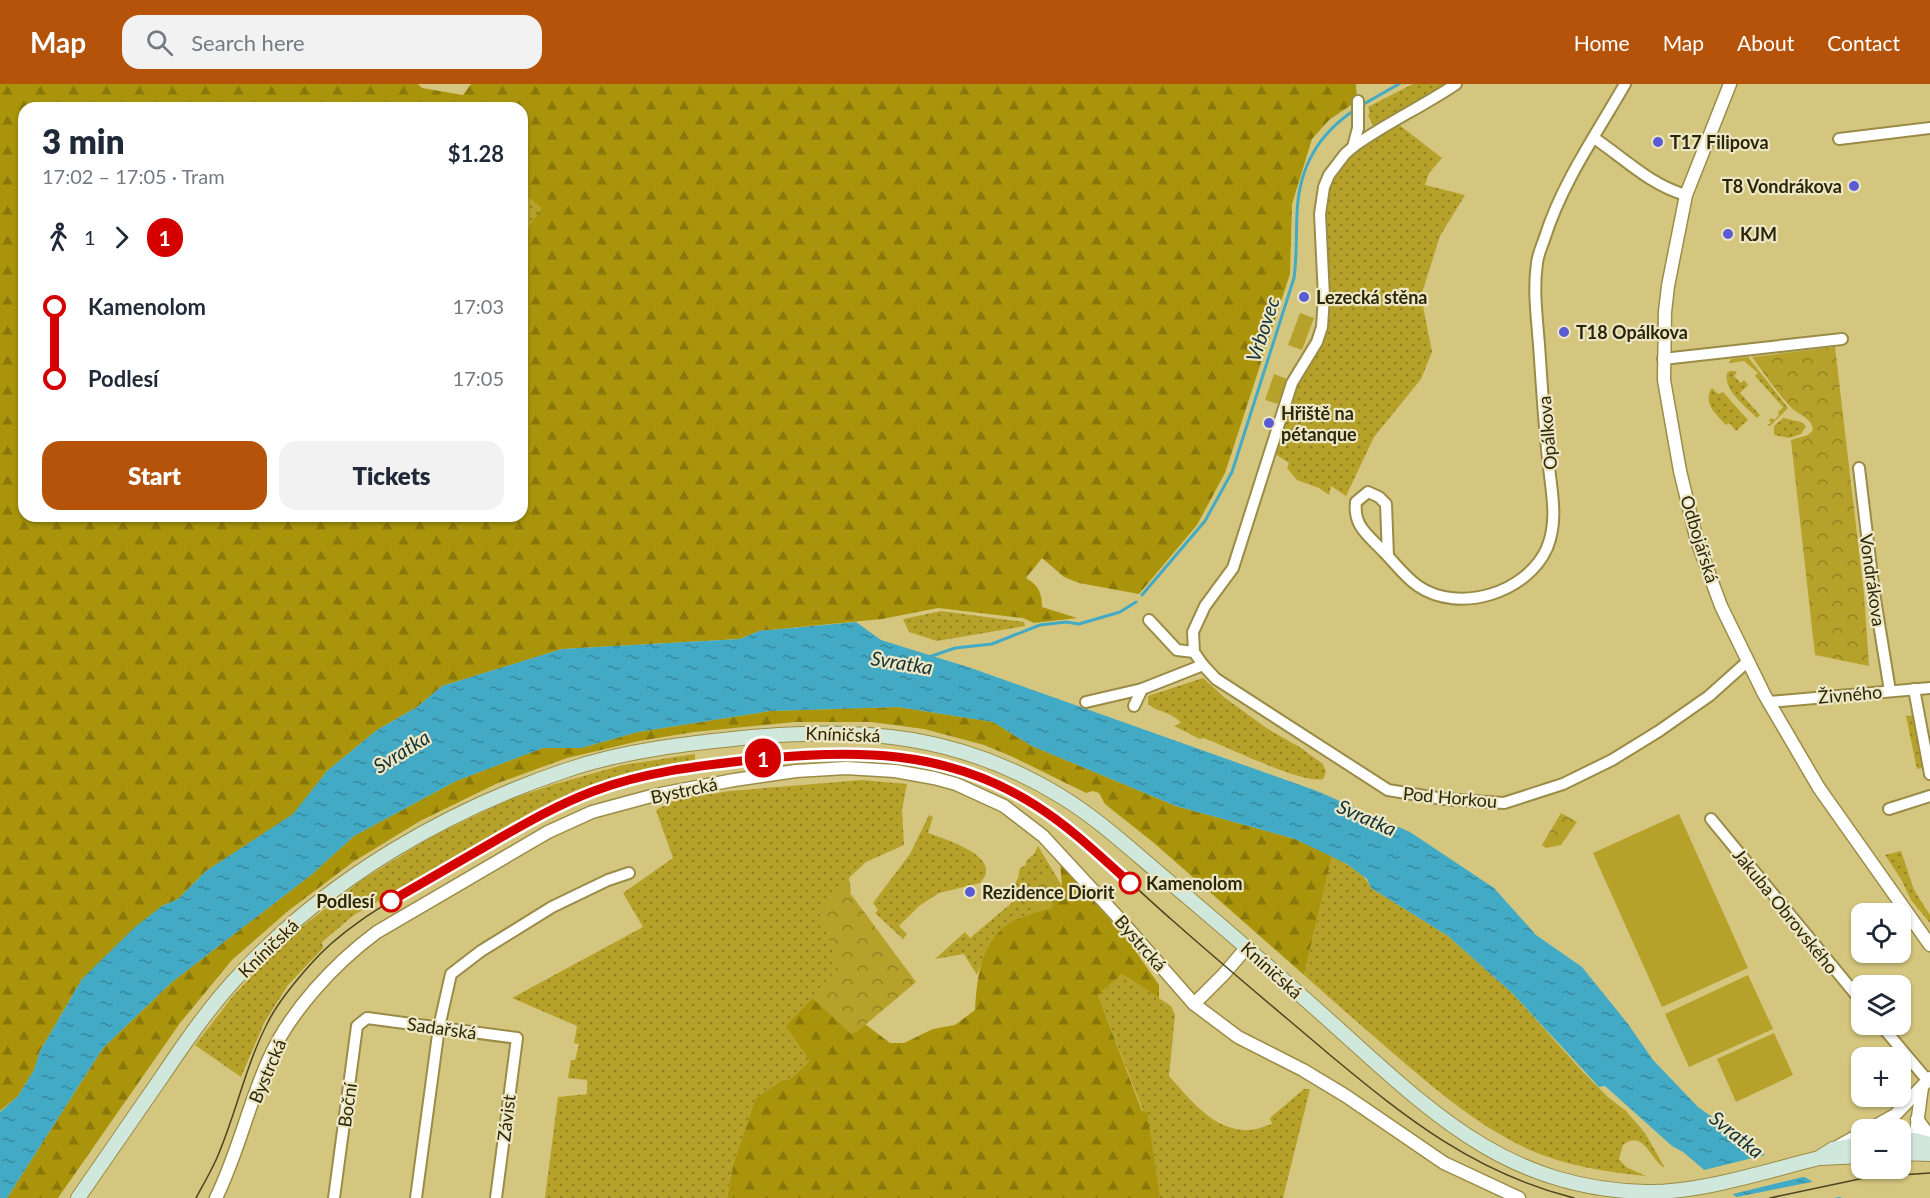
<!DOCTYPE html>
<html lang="en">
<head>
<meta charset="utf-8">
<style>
  body { margin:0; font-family:Lato,sans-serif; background:#f2f2f3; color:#1f2937; height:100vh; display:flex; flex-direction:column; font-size:22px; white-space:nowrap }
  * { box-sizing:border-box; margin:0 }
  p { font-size:20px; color:#747a83 }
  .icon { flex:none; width:33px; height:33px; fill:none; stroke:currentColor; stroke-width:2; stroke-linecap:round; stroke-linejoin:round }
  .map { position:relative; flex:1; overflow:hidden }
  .side { position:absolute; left:18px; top:18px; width:510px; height:420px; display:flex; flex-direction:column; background:#fff; border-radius:18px; box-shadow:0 2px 4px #0004 }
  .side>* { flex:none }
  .badge { padding:0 12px; border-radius:20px; font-size:21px; line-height:39px }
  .controls { position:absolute; left:1851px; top:819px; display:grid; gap:12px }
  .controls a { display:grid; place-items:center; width:60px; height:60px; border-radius:12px; background:#fff; box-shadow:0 2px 4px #0004; font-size:30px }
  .map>.badge { position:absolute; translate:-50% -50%; box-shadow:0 0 0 3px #fff }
  .legs { display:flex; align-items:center; gap:9px; height:66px; padding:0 24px; font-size:20px }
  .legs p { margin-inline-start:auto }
  .head { display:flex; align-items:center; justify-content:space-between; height:102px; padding:0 24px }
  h1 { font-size:33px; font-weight:800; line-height:45px }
  .primary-button { display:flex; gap:12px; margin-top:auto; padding:12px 24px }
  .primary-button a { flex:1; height:69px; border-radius:18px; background:#b45309; color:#fff; font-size:24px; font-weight:800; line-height:69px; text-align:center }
  .primary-button a+a { background:#f2f2f3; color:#1f2937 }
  ul { padding:0 24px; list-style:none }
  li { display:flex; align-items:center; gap:21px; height:72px; font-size:22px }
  li i { display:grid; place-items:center; width:9px; height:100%; margin:0 8px; background:currentColor }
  li i::after { content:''; width:15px; height:15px; margin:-8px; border:4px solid; border-radius:50%; background:#fff }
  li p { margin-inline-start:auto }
  li:first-child i { background:linear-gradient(#0000 50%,currentColor 0) }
  li:last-child i { background:linear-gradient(currentColor 50%,#0000 0) }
  header { display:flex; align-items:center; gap:36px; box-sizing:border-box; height:84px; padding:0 30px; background:#b45309; color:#fff }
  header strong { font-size:28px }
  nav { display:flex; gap:33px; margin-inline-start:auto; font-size:21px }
  .search { width:420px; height:54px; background:#f2f2f3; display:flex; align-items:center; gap:15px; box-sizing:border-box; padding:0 21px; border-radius:18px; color:#747a83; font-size:22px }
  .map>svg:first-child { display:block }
</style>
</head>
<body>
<header>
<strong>Map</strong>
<div class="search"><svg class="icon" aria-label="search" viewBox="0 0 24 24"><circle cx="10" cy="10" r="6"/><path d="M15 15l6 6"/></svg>Search here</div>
<nav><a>Home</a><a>Map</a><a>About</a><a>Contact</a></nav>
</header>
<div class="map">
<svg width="1930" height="1114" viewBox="0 0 1930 1114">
  <defs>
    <pattern id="grass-dots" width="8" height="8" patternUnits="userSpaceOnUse" patternTransform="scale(1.5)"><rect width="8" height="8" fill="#b6a12a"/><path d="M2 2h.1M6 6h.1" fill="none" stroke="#948322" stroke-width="1.8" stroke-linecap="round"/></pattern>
    <pattern id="forest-firs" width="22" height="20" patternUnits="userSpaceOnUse" patternTransform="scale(1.5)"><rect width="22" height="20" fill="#a9940c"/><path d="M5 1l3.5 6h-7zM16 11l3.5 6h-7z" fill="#8a790a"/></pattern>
    <pattern id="park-crowns" width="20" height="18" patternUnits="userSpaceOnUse" patternTransform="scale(1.5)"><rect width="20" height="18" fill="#b6a12a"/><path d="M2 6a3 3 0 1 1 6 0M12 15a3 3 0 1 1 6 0" fill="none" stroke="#948322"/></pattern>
    <pattern id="water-ripples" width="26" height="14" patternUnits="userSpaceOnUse" patternTransform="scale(1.5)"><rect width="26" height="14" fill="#42aac5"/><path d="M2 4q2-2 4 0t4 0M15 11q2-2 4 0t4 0" fill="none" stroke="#378a9e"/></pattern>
  </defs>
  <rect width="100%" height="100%" fill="#d4c67f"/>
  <!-- grass -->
  <g fill="url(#grass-dots)">
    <path d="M 1413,0 L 1450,0 L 1374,44 L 1368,31 L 1370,29 L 1368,23 Z"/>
    <path d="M 1398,40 L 1442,74 L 1429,89 L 1425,101 L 1465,111 L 1440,152 L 1421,212 L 1432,268 L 1421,295 L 1374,353 L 1346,412 L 1331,402 L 1329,411 L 1319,404 L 1297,396 L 1287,384 L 1289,379 L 1275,370 C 1285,336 1296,304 1311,273 L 1315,273 C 1321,259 1329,245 1330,230 C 1332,179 1307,113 1350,72 C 1364,58 1384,51 1398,40 Z"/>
    <path d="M 522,109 L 543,124 L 522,152 Z"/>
    <path d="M 1748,273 L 1788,324 L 1770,342 L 1767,341 L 1771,339 L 1769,336 L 1772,334 L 1774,336 L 1779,331 L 1778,329 L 1783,323 L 1755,292 L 1758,289 L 1744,277 L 1729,279 L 1731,275 Z"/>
    <path d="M 1730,287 L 1735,287 L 1737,289 L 1734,292 L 1741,299 L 1744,296 L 1748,301 L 1740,309 L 1760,331 L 1757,334 C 1746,323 1723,306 1727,289 Z"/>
    <path d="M 1712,304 L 1718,310 L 1723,308 L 1748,336 L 1736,347 L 1729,339 L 1726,341 C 1716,330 1702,319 1712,304 Z"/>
    <path d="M 1783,334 L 1801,338 L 1806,342 L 1801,350 L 1789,354 L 1774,351 L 1774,342 Z"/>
    <path d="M 941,527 L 1024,538 L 1025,542 L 937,557 L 909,548 L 903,535 Z"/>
    <path d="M 1203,594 L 1225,614 L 1268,645 L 1301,664 L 1323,680 L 1326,688 L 1323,695 C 1304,701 1226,662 1203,654 L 1200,655 L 1174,642 L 1181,639 C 1173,628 1159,629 1148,620 L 1148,612 Z"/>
    <path d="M 1916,631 L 1926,683 L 1917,685 L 1906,632 Z"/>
    <path d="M 695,670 L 695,679 L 644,688 L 552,721 L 445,782 L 443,780 L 354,831 L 322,858 L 323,864 L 288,901 L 264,939 L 241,993 L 195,961 L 233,912 L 276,866 L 303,842 L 362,796 L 433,752 L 508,716 L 555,700 L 623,681 Z"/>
    <path d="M 862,696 L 907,700 L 902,726 L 904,761 L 866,778 L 849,794 L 851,808 L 841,817 L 845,873 L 810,977 L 790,995 L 783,996 L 733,1082 L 727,1114 L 545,1114 L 558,1013 L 587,1010 L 587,996 L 568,994 L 571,976 L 575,976 L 579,960 L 574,959 L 577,942 L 512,914 L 643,843 L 623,809 L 673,774 L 656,726 L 677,715 L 730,707 Z"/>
    <path d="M 929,731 L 933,733 L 928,749 C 944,755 1006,773 980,799 L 939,809 L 919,822 L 899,842 L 907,850 L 903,855 L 875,829 L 878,826 L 873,819 L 910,770 Z"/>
    <path d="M 1038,762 L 1062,802 L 1051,824 L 1022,833 L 990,860 L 977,891 L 964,870 L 935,875 L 965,848 L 970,854 L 1014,817 L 1009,811 L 1018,794 L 1020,784 L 1026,781 L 1026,777 L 1034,770 Z"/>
    <path d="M 1901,767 L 1914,806 L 1930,831 L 1930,839 L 1911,816 L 1901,795 L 1885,771 Z"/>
    <path d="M 1332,772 C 1347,780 1364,788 1371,804 L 1448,852 L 1513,910 L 1583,988 L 1609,1014 L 1626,1027 L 1645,1049 L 1665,1084 C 1651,1078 1644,1044 1623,1061 L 1619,1075 L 1626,1083 L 1646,1092 C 1607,1088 1566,1082 1530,1066 C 1478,1042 1436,1006 1393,969 C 1363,943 1333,917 1304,891 Z"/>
    <path d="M 1122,890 L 1171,922 L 1175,931 L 1169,992 C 1191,1016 1213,1047 1249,1046 C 1256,1046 1265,1042 1272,1040 L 1270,1034 L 1304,1005 L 1310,1005 L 1283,1114 L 1160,1114 L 1143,1027 L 1098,911 Z"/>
  </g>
  <!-- forest -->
  <g fill="url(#forest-firs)" fill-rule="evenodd">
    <path d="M 0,0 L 418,0 L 422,4 L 463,11 L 471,0 L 1356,0 L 1357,17 L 1329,36 L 1312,55 L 1292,120 L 1290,190 L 1225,389 L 1197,441 L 1139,510 L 1079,499 L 1064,493 L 1042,474 L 1026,494 C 1038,501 1042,508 1042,523 L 1077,534 L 1034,539 L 1023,534 L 938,524 L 882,535 L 759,547 L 740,555 L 562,565 L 442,602 L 417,623 L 377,646 L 327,687 L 294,730 L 206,787 L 178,815 L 162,822 L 82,895 L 40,967 L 34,986 L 18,1012 L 0,1027 ZM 24,24 L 522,24 L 522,109 L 542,124 L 522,152 L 522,432 L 24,432 Z"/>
    <path d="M 898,623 L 993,638 L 1032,662 L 1176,722 L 1295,755 L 1332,772 L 1304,891 L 1154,759 L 1105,720 L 1099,709 L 1093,707 L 1086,709 L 1013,673 L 984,661 L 924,645 L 871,638 L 795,638 L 694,648 L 639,657 L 567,674 L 498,699 L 420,737 L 353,778 L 288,827 L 232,876 L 180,939 L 58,1114 L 7,1114 L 103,964 L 172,898 L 311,791 L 354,752 L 456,697 L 543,664 L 581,664 L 638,648 L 770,627 Z"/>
    <path d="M 1060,778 L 1130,859 L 1159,901 L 1159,914 L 1122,890 L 1098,911 L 1142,1027 L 1147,1028 L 1160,1114 L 727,1114 L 733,1082 L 756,1014 L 783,996 L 790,995 L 810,977 L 786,942 L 840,886 L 865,940 L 890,959 L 904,959 L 933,945 L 955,941 L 975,926 C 977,898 979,868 1000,847 C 1012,834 1034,829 1051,824 L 1062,802 Z"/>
  </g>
  <!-- park -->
  <g fill="url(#park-crowns)">
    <path d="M 1835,263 L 1864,510 L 1869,582 L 1815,571 L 1791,356 L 1808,351 L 1813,346 C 1812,335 1802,332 1794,326 C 1778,311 1765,290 1752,273 Z"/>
    <path d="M 1561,729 L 1577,738 L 1561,761 L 1546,764 L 1542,761 Z"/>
    <path d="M 1047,793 L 1060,806 L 1051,824 L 1042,827 L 1034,824 L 1031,817 L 1032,806 Z"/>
    <path d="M 848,794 L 850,809 L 916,898 L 858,947 L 851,950 L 811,913 L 839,883 L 818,825 Z"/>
  </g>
  <!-- pitch -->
  <g fill="#b6a12a">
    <path d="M 1300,229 L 1314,234 L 1302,266 L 1288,261 Z"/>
    <path d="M 1274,290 L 1287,295 L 1278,320 L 1265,316 Z"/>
    <path d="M 1679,730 L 1748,884 L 1662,923 L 1593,769 Z"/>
    <path d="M 1748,891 L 1773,945 L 1689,983 L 1665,930 Z"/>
    <path d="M 1774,949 L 1793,991 L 1736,1018 L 1717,975 Z"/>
  </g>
  <!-- water -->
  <path fill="url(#water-ripples)" d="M 856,538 L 881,556 L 971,584 L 1317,707 L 1410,748 L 1494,804 L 1536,851 L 1582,883 L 1628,940 L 1653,976 L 1698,1023 L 1765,1071 L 1842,1114 L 1738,1114 L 1735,1112 L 1683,1068 L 1672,1062 L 1605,1002 L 1599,1003 L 1513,910 L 1448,852 L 1371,804 L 1367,795 L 1347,780 L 1295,755 L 1176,722 L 1032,662 L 993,638 L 898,623 L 770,627 L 638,648 L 581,664 L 543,664 L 456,697 L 354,752 L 311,791 L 172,898 L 103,964 L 7,1114 L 0,1114 L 0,1028 L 18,1012 L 34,986 L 40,967 L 82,895 L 135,843 L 162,822 L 178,815 L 206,787 L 293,730 L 327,687 L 377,646 L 417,623 L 442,602 L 562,565 L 740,555 L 759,547 Z"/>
  <!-- pier -->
  <g fill="#d4c67f">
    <path d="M 1769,1070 L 1807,1092 L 1729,1111 L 1700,1087 Z"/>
    <path d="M 1816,1097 L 1844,1112 L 1834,1114 L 1732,1114 Z"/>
  </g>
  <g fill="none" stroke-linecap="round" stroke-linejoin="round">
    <!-- stream -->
    <g stroke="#42aac5" stroke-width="3">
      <path d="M 1362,21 L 1399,0"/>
      <path d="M 1142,511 L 1205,437 L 1232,388 L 1294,194 C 1297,172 1296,151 1297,129 C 1299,83 1318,50 1356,25"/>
      <path d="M 929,573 L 955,564 L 992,560 L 1040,541 L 1066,538 L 1079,540 L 1120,528 L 1136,518"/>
    </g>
    <defs>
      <g id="minor">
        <path d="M 1358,17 L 1358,44 L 1353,63 L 1345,70 L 1329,91 L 1324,103 L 1320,130 L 1324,213 L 1322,243 L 1317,258 L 1292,299 L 1233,484 L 1205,522 L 1193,548 L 1194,568 L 1203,581 L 1216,595 L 1388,706 L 1443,715 L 1504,719 L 1563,700 L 1612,676 L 1659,647 L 1709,612 L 1747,578"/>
        <path d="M 1594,54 C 1624,74 1650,101 1686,111"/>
        <path d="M 1839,55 L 1930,44"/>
        <path d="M 1353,63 C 1386,39 1422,23 1456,0"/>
        <path d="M 1663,275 L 1842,255"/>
        <path d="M 1859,384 L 1874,509 L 1890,607"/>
        <path d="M 1388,472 L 1386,420 L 1379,413 L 1368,408 L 1356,418 C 1353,442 1368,451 1383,467 C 1394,478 1405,493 1418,502 C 1459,530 1527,509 1547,464 C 1558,437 1552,411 1549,383 C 1544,343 1542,302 1539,261 C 1537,234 1533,206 1537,179 C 1538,170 1542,162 1545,153 C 1562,99 1597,49 1625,0"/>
        <path d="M 1149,536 L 1177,566 L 1194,568"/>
        <path d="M 1914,605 L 1930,690"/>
        <path d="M 1086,618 L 1142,605 L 1203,581"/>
        <path d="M 1769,618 L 1930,604"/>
        <path d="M 1134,622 L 1142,605"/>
        <path d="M 1889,725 L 1930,712"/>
        <path d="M 1711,735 L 1862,918"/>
        <path d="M 1880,940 L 1928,997"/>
        <path d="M 334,1114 L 357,942 L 367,934 L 517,954 L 496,1114"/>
        <path d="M 416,1114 L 439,943 L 451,890 L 481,867 L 552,823 L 608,796 L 629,789"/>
      </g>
      <g id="tertiary">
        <path d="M 1730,0 L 1686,111 L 1668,202 L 1665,228 L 1664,296 L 1680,387 L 1697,457 L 1721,522 L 1764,610 L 1819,704 L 1930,861"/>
        <path d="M 1194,920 L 1224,890 L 1247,863"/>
        <path d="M 1917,1035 L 1930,1053"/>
        <path d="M 1868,1046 L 1895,1031 L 1930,994"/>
        <path d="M 1839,1062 L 1862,1049"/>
        <path d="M 1909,1062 L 1915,1056 L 1922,1003"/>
        <path d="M 216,1114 C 238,1069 248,1022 268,977 C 289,928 335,879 377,848 L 548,748 L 592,728 L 655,711 L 734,696 L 796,687 L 846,684 L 895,687 L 934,694 L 956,700 L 1004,722 L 1043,752 L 1116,831 L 1194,920 L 1238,953 L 1303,986 L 1346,1012 L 1444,1079 L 1519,1114"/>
      </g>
      <g id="secondary">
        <path d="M 1900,1057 L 1915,1056 L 1930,1060"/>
        <path d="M 1900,1069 L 1930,1070"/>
        <path d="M 1821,1074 L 1862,1072"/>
        <path d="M 78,1114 C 106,1074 133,1034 161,994 C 186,957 212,919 243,887 C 330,794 447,726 567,686 C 626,666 691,659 752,653 C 867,643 961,651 1062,713 C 1098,735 1128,763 1160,790 C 1219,839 1276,889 1333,940 C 1430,1027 1506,1105 1646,1108 C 1700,1109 1766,1087 1819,1074 L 1833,1065 L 1862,1060"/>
      </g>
    </defs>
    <!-- minor casing -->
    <use href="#minor" stroke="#9a8c46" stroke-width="14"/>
    <!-- tertiary casing -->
    <use href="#tertiary" stroke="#9a8c46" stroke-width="15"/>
    <!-- secondary casing -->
    <use href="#secondary" stroke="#9a8c46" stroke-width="16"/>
    <!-- minor -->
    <use href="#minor" stroke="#fff" stroke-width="10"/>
    <!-- tertiary -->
    <use href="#tertiary" stroke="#fff" stroke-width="12"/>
    <!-- secondary -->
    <use href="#secondary" stroke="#d0e7db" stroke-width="14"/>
    <!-- tram -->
    <g stroke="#4c451f" stroke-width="1.5">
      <path d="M 196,1114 C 203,1101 210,1089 216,1076 C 236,1031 245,982 268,938 C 278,918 294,899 309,882 C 345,840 395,815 442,787 C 492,759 541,727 595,706 C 641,689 691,682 739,677 C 855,664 954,661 1054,734 C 1096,764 1133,802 1172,836 C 1224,882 1277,926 1330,971 C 1407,1035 1475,1089 1574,1114"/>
      <path d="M 1770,1114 L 1869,1093 L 1930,1089"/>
    </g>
  </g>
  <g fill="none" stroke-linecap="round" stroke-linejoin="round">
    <defs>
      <path id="line-1" d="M 391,817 C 425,797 459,778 493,758 C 526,739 559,720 594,707 C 644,688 698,682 750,676 C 851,665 946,664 1035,721 C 1070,743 1099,771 1130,799"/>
    </defs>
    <!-- line-1 casing -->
    <use href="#line-1" stroke="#fff" stroke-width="14"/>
    <!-- line-1 -->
    <use href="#line-1" stroke="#d40000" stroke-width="9"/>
  </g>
  <!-- markers -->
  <g fill="#5b5cd4" stroke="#ede6c3" stroke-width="2">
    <circle cx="1658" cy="58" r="6"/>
    <circle cx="1854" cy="102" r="6"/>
    <circle cx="1728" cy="150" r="6"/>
    <circle cx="1304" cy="213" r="6"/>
    <circle cx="1564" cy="248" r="6"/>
    <circle cx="1269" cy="339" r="6"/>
    <circle cx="970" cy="808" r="6"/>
  </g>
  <g fill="#fff" stroke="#d40000" stroke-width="3">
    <circle cx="1130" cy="799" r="10"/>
    <circle cx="391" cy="817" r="10"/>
  </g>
  <g text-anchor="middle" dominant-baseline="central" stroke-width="4.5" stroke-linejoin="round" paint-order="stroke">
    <!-- poi labels -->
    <g font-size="18" font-weight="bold" fill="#2c2608" stroke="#ede6c3" text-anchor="start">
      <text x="1670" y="58">T17 Filipova</text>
      <text x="1842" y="102" text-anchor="end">T8 Vondrákova</text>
      <text x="1740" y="150">KJM</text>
      <text x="1316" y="213">Lezecká stěna</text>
      <text x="1576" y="248">T18 Opálkova</text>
      <text x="1281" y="329">Hřiště na<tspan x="1281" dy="21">pétanque</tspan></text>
      <text x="982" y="808">Rezidence Diorit</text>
    </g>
    <!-- street labels -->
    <g font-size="18" fill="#2c2608" stroke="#ede6c3">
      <text transform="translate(1547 349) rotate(-95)">Opálkova</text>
      <text transform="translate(1700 455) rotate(73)">Odbojářská</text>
      <text transform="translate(1873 496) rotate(82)">Vondrákova</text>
      <text transform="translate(1850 610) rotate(-5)">Živného</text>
      <text transform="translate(843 650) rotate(2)">Kníničská</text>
      <text transform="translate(684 706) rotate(-12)">Bystrcká</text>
      <text transform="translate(1450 713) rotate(5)">Pod Horkou</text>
      <text transform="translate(1786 827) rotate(51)">Jakuba Obrovského</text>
      <text transform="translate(1141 859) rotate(49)">Bystrcká</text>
      <text transform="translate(268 864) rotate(-44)">Kníničská</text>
      <text transform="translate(1272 886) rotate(42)">Kníničská</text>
      <text transform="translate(442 944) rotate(8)">Sadařská</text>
      <text transform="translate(267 987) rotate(-67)">Bystrcká</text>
      <text transform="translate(347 1021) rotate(-82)">Boční</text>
      <text transform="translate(506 1034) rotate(-83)">Závist</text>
    </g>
    <!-- stop labels -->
    <g font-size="18" font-weight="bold" fill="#2c2608" stroke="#ede6c3" text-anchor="start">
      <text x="1146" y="799">Kamenolom</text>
      <text x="374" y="817" text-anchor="end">Podlesí</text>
    </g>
    <!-- water labels -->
    <g font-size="20" font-style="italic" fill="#12323a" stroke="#ede6c3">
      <text transform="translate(1262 245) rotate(-72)">Vrbovec</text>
      <text transform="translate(902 578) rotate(9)">Svratka</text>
      <text transform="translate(401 667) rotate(-32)">Svratka</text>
      <text transform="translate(1367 733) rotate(24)">Svratka</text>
      <text transform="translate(1737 1050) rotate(39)">Svratka</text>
    </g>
  </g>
</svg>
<div class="controls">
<a><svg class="icon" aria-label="locate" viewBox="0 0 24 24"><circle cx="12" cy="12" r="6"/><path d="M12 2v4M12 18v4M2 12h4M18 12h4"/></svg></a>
<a><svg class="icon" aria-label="layers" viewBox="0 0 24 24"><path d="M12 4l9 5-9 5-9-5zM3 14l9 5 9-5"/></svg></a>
<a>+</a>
<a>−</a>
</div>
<b class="badge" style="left:763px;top:674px;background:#d40000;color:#fff">1</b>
<section class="side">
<div class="head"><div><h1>3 min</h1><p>17:02 – 17:05 · Tram</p></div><b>$1.28</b></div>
<div class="legs"><svg class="icon" aria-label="walk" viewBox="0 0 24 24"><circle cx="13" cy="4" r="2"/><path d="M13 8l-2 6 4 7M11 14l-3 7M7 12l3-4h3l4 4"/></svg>1<svg class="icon" aria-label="forward" viewBox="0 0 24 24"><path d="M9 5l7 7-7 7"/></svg><b class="badge" style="background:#d40000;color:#fff">1</b></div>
<ul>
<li><i style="color:#d40000"></i><b>Kamenolom</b><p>17:03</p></li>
<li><i style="color:#d40000"></i><b>Podlesí</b><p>17:05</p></li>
</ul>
<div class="primary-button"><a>Start</a><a>Tickets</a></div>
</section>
</div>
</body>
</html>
